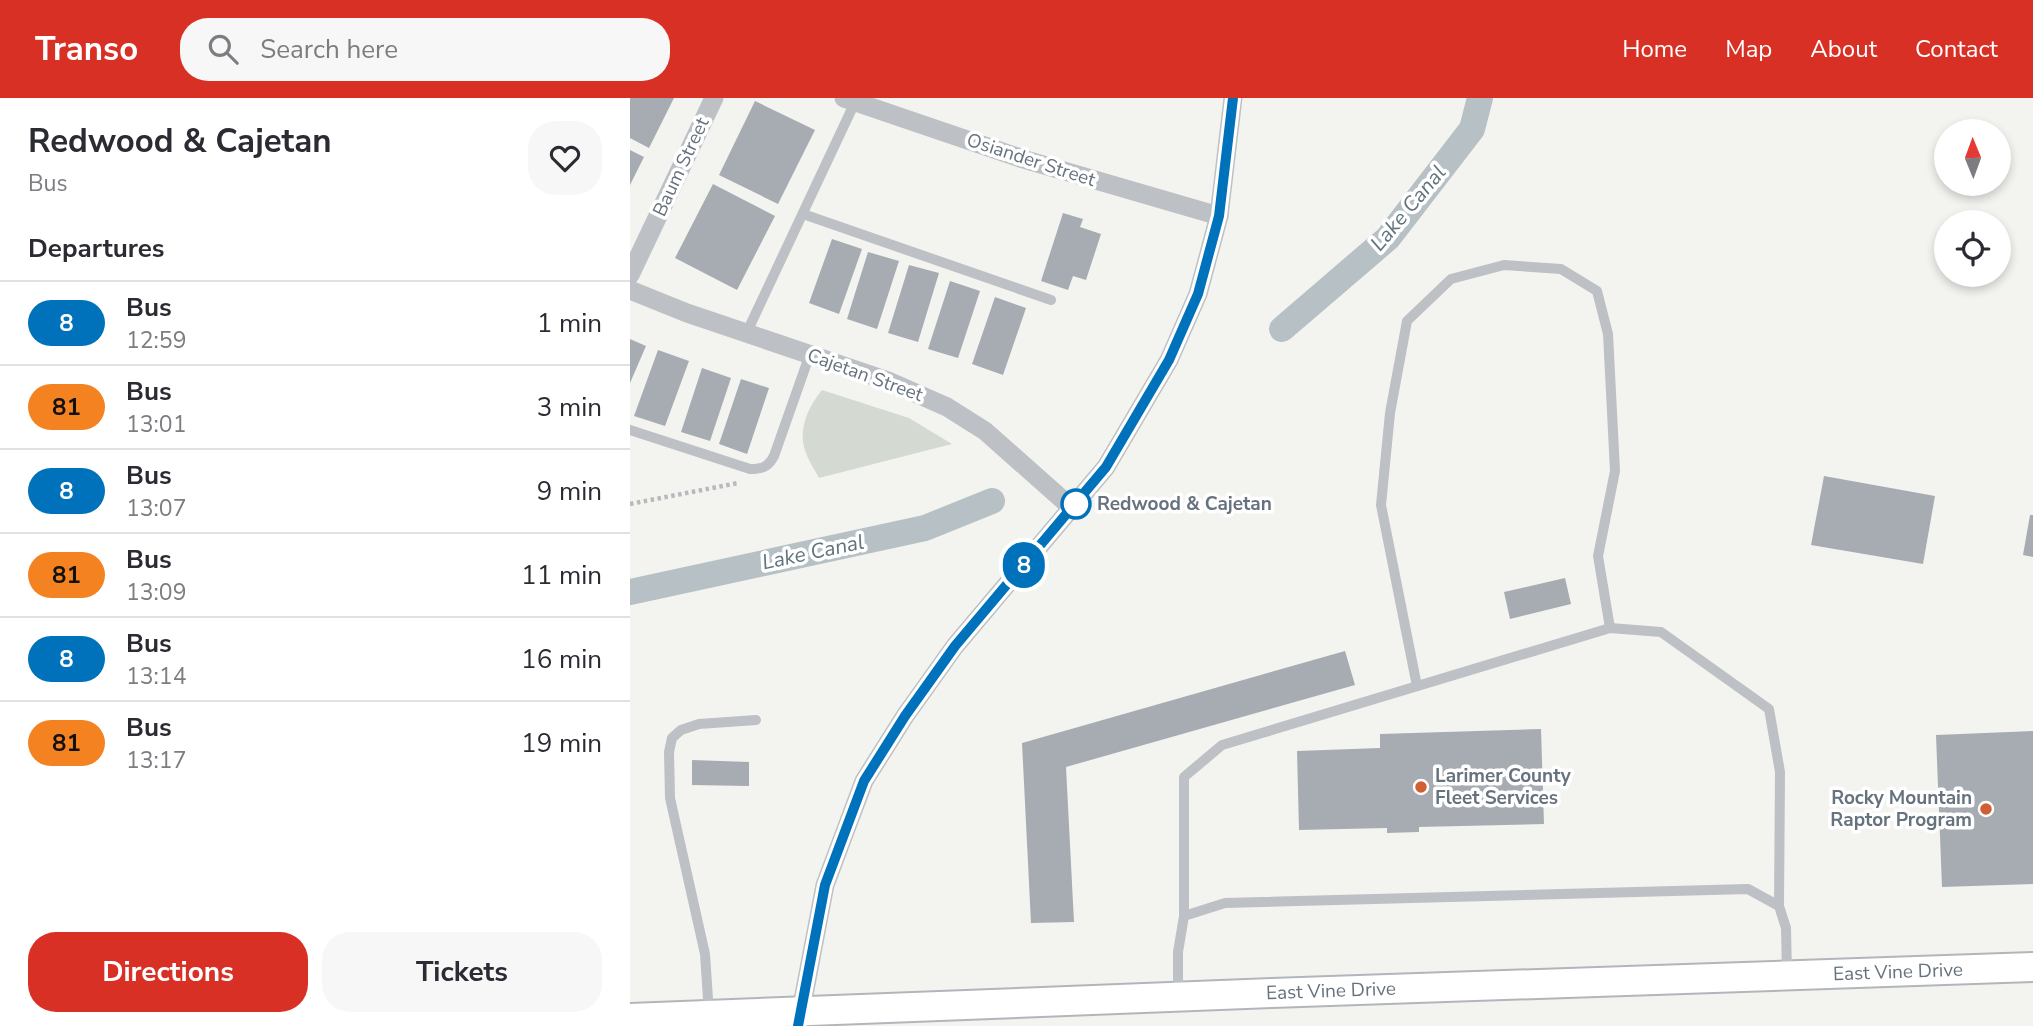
<!DOCTYPE html>
<html lang="en">
<head>
<meta charset="utf-8">
<style>
  body { margin:0; font-family:"Nunito Sans",sans-serif; background:#f7f7f7; color:#2b2b33; height:100vh; display:flex; flex-direction:column; font-size:26px; white-space:nowrap }
  * { box-sizing:border-box; margin:0 }
  p { font-size:23px; color:#7c7c81 }
  .icon { flex:none; width:38px; height:38px; fill:none; stroke:currentColor; stroke-width:2; stroke-linecap:round; stroke-linejoin:round }
  .map { position:relative; flex:1; overflow:hidden }
  .side { display:flex; flex-direction:column; background:#fff; width:630px }
  .side>* { flex:none }
  .badge { padding:0 14px; border-radius:23px; font-size:24px; line-height:46px }
  .needle { width:46px; rotate:359deg }
  .tools { position:absolute; left:1304px; top:21px; display:grid; gap:14px }
  .tools a { display:grid; place-items:center; width:77px; height:77px; border-radius:50%; background:#fff; box-shadow:0 4px 10px #0003; font-size:35px }
  .map>.badge { position:absolute; translate:-50% -50%; box-shadow:0 0 0 4px #fff }
  h2 { padding:0 28px; font-size:26px; line-height:63px }
  .round { display:grid; place-items:center; flex:none; width:74px; height:74px; border-radius:28px; background:#f7f7f7 }
  .headline { display:flex; align-items:center; justify-content:space-between; height:119px; padding:0 28px }
  h1 { font-size:33px; font-weight:700; line-height:52px }
  .action { display:flex; gap:14px; margin-top:auto; padding:14px 28px }
  .action a { flex:1; height:80px; border-radius:28px; background:#d93025; color:#fff; font-size:28px; font-weight:700; line-height:80px; text-align:center }
  .action a+a { background:#f7f7f7; color:#2b2b33 }
  ul { padding:0; list-style:none }
  li { display:flex; align-items:center; gap:21px; height:84px; padding:0 28px; border-top:2px solid #e1e1e2 }
  li div { flex:1 }
  li b { display:block; font-size:26px }
  li em { font-style:normal }
  li .badge { min-width:77px; font-weight:700; text-align:center }
  header { display:flex; align-items:center; gap:42px; box-sizing:border-box; height:98px; padding:0 35px; background:#d93025; color:#fff }
  header strong { font-size:33px }
  nav { display:flex; gap:38px; margin-inline-start:auto; font-size:24px }
  .search { width:490px; height:63px; background:#f7f7f7; display:flex; align-items:center; gap:18px; box-sizing:border-box; padding:0 24px; border-radius:28px; color:#7c7c81; font-size:26px }
  main { display:flex; flex:1; min-height:0 }
  .map>svg:first-child { display:block }
</style>
</head>
<body>
<header>
<strong>Transo</strong>
<div class="search"><svg class="icon" aria-label="search" viewBox="0 0 24 24"><circle cx="10" cy="10" r="6"/><path d="M15 15l6 6"/></svg>Search here</div>
<nav><a>Home</a><a>Map</a><a>About</a><a>Contact</a></nav>
</header>
<main>
<section class="side">
<div class="headline"><div><h1>Redwood &amp; Cajetan</h1><p>Bus</p></div><a class="round"><svg class="icon" aria-label="heart" viewBox="0 0 24 24"><path d="M12 20l-8-8c-3-5 5-10 8-4 3-6 11-1 8 4z"/></svg></a></div>
<h2>Departures</h2>
<ul>
<li><span class="badge" style="background:#0072bc;color:#fff">8</span><div><b>Bus</b><p>12:59</p></div><em>1 min</em></li>
<li><span class="badge" style="background:#f58220;color:#111">81</span><div><b>Bus</b><p>13:01</p></div><em>3 min</em></li>
<li><span class="badge" style="background:#0072bc;color:#fff">8</span><div><b>Bus</b><p>13:07</p></div><em>9 min</em></li>
<li><span class="badge" style="background:#f58220;color:#111">81</span><div><b>Bus</b><p>13:09</p></div><em>11 min</em></li>
<li><span class="badge" style="background:#0072bc;color:#fff">8</span><div><b>Bus</b><p>13:14</p></div><em>16 min</em></li>
<li><span class="badge" style="background:#f58220;color:#111">81</span><div><b>Bus</b><p>13:17</p></div><em>19 min</em></li>
</ul>
<div class="action"><a>Directions</a><a>Tickets</a></div>
</section>
<div class="map">
<svg width="1403" height="928" viewBox="0 0 1403 928">
  <rect width="100%" height="100%" fill="#f3f4f0"/>
  <!-- green -->
  <path fill="#d4dad2" d="M 192,292 L 279,320 L 322,346 L 189,380 C 185,372 179,364 176,355 C 167,333 178,309 192,292 Z"/>
  <g fill="none" stroke-linecap="round" stroke-linejoin="round">
    <!-- canal -->
    <g stroke="#b7c1c5" stroke-width="26">
      <path d="M 652,231 L 758,140 L 842,31 L 850,0"/>
      <path d="M 0,494 L 295,430 L 362,403"/>
    </g>
  </g>
  <!-- building -->
  <g fill="#a6acb2">
    <path d="M 0,0 L 44,0 L 19,50 L 0,40 Z"/>
    <path d="M 125,3 L 185,32 L 148,106 L 89,77 Z"/>
    <path d="M 0,52 L 14,59 L 0,87 Z"/>
    <path d="M 83,86 L 145,118 L 107,192 L 45,160 Z"/>
    <path d="M 433,115 L 453,121 L 450,129 L 471,136 L 456,182 L 443,178 L 438,192 L 411,183 Z"/>
    <path d="M 202,141 L 232,151 L 209,216 L 179,205 Z"/>
    <path d="M 238,154 L 269,163 L 247,231 L 217,221 Z"/>
    <path d="M 279,167 L 309,175 L 288,244 L 258,235 Z"/>
    <path d="M 320,183 L 350,193 L 328,260 L 298,251 Z"/>
    <path d="M 365,199 L 396,210 L 373,277 L 342,266 Z"/>
    <path d="M 0,241 L 16,248 L 0,285 Z"/>
    <path d="M 28,252 L 59,263 L 35,328 L 4,318 Z"/>
    <path d="M 72,270 L 101,280 L 80,343 L 51,334 Z"/>
    <path d="M 111,281 L 139,290 L 117,356 L 89,346 Z"/>
    <path d="M 1194,378 L 1305,398 L 1293,466 L 1181,447 Z"/>
    <path d="M 1400,417 L 1403,417 L 1403,459 L 1393,457 Z"/>
    <path d="M 935,480 L 941,506 L 880,521 L 874,494 Z"/>
    <path d="M 715,553 L 725,587 L 436,669 L 444,824 L 401,825 L 392,645 Z"/>
    <path d="M 911,631 L 914,726 L 789,729 L 789,734 L 757,735 L 757,730 L 669,732 L 667,653 L 750,650 L 750,636 Z"/>
    <path d="M 1403,633 L 1403,786 L 1312,789 L 1306,637 Z"/>
    <path d="M 62,662 L 119,664 L 119,688 L 62,687 Z"/>
  </g>
  <g fill="none" stroke-linecap="round" stroke-linejoin="round">
    <defs>
      <path id="secondary" d="M 0,920 L 642,895 L 1403,869"/>
    </defs>
    <!-- secondary casing -->
    <use href="#secondary" stroke="#b2b6ba" stroke-width="32"/>
    <!-- path -->
    <path stroke="#b7b9bc" stroke-width="4.5" stroke-dasharray="3.5 3.5" stroke-linecap="butt" d="M 0,406 L 108,385"/>
    <!-- service -->
    <g stroke="#bdc0c4" stroke-width="10">
      <path d="M 173,116 L 421,202"/>
      <path d="M 116,236 L 226,2"/>
      <path d="M 0,332 L 120,371 C 133,371 138,369 144,358 L 180,256"/>
      <path d="M 787,588 L 751,407 L 760,315 L 777,223 L 821,181 L 874,167 L 931,171 L 967,193 L 978,236 L 985,373 L 968,458 L 980,530"/>
      <path d="M 554,818 L 554,679 L 592,647 L 980,530 L 1031,534 L 1139,611 L 1150,674 L 1149,808"/>
      <path d="M 548,895 L 548,854 L 554,818 L 595,805 L 1118,791 L 1149,808 L 1156,830 L 1157,876"/>
      <path d="M 79,916 L 75,856 L 40,700 L 39,654 L 42,640 L 51,632 L 69,626 L 126,622"/>
    </g>
    <!-- minor -->
    <g stroke="#bdc0c4" stroke-width="19">
      <path d="M 214,0 L 393,61 L 589,118"/>
      <path d="M 0,177 L 84,0"/>
      <path d="M 0,192 L 57,215 L 258,283 L 317,309 L 355,333 L 442,410"/>
      <path d="M 168,928 L 195,787 L 234,683 L 275,618 L 325,548 L 476,369 L 539,262 L 568,196 L 589,118 L 603,0"/>
    </g>
    <!-- secondary -->
    <use href="#secondary" stroke="#fff" stroke-width="28"/>
  </g>
  <g fill="none" stroke-linecap="round" stroke-linejoin="round">
    <defs>
      <path id="line" d="M 168,928 L 195,787 L 234,683 L 275,618 L 325,548 L 476,369 L 539,262 L 568,196 L 589,118 L 603,0"/>
    </defs>
    <!-- line casing -->
    <use href="#line" stroke="#fff" stroke-width="16"/>
    <!-- line -->
    <use href="#line" stroke="#0072bc" stroke-width="10"/>
  </g>
  <!-- markers -->
  <circle fill="#fff" stroke="#0072bc" stroke-width="3.5" cx="446" cy="406" r="14"/>
  <g fill="#d06034" stroke="#fff" stroke-width="2.5">
    <circle cx="791" cy="689" r="7"/>
    <circle cx="1356" cy="711" r="7"/>
  </g>
  <g text-anchor="middle" dominant-baseline="central" stroke-width="7" stroke-linejoin="round" paint-order="stroke">
    <!-- street labels -->
    <g font-size="19" fill="#66727e" stroke="#fff">
      <text transform="translate(401 62) rotate(18)">Osiander Street</text>
      <text transform="translate(51 69) rotate(-65)">Baum Street</text>
      <text transform="translate(235 277) rotate(20)">Cajetan Street</text>
      <text transform="translate(1268 874) rotate(-2)">East Vine Drive</text>
      <text transform="translate(701 893) rotate(-2)">East Vine Drive</text>
    </g>
    <!-- stop labels -->
    <g font-size="19" font-weight="bold" fill="#66727e" stroke="#fff" text-anchor="start">
      <text x="467" y="406">Redwood &amp; Cajetan</text>
    </g>
    <!-- poi labels -->
    <g font-size="19" font-weight="bold" fill="#66727e" stroke="#fff" text-anchor="start">
      <text x="805" y="678">Larimer County<tspan x="805" dy="22">Fleet Services</tspan></text>
      <text x="1342" y="700" text-anchor="end">Rocky Mountain<tspan x="1342" dy="22">Raptor Program</tspan></text>
    </g>
    <!-- water labels -->
    <g font-size="21" font-style="italic" fill="#61737b" stroke="#fff">
      <text transform="translate(778 110) rotate(-50)">Lake Canal</text>
      <text transform="translate(183 454) rotate(-12)">Lake Canal</text>
    </g>
  </g>
</svg>
<div class="tools">
<a><svg class="needle" viewBox="-14 -14 28 28"><path d="M0-13l5 13h-10z" fill="#e53935"/><path d="M0 13l5-13h-10z" fill="#7c7c81"/></svg></a>
<a><svg class="icon" aria-label="locate" viewBox="0 0 24 24"><circle cx="12" cy="12" r="6"/><path d="M12 2v4M12 18v4M2 12h4M18 12h4"/></svg></a>
</div>
<b class="badge" style="left:394px;top:467px;background:#0072bc;color:#fff">8</b>
</div>
</main>
</body>
</html>
